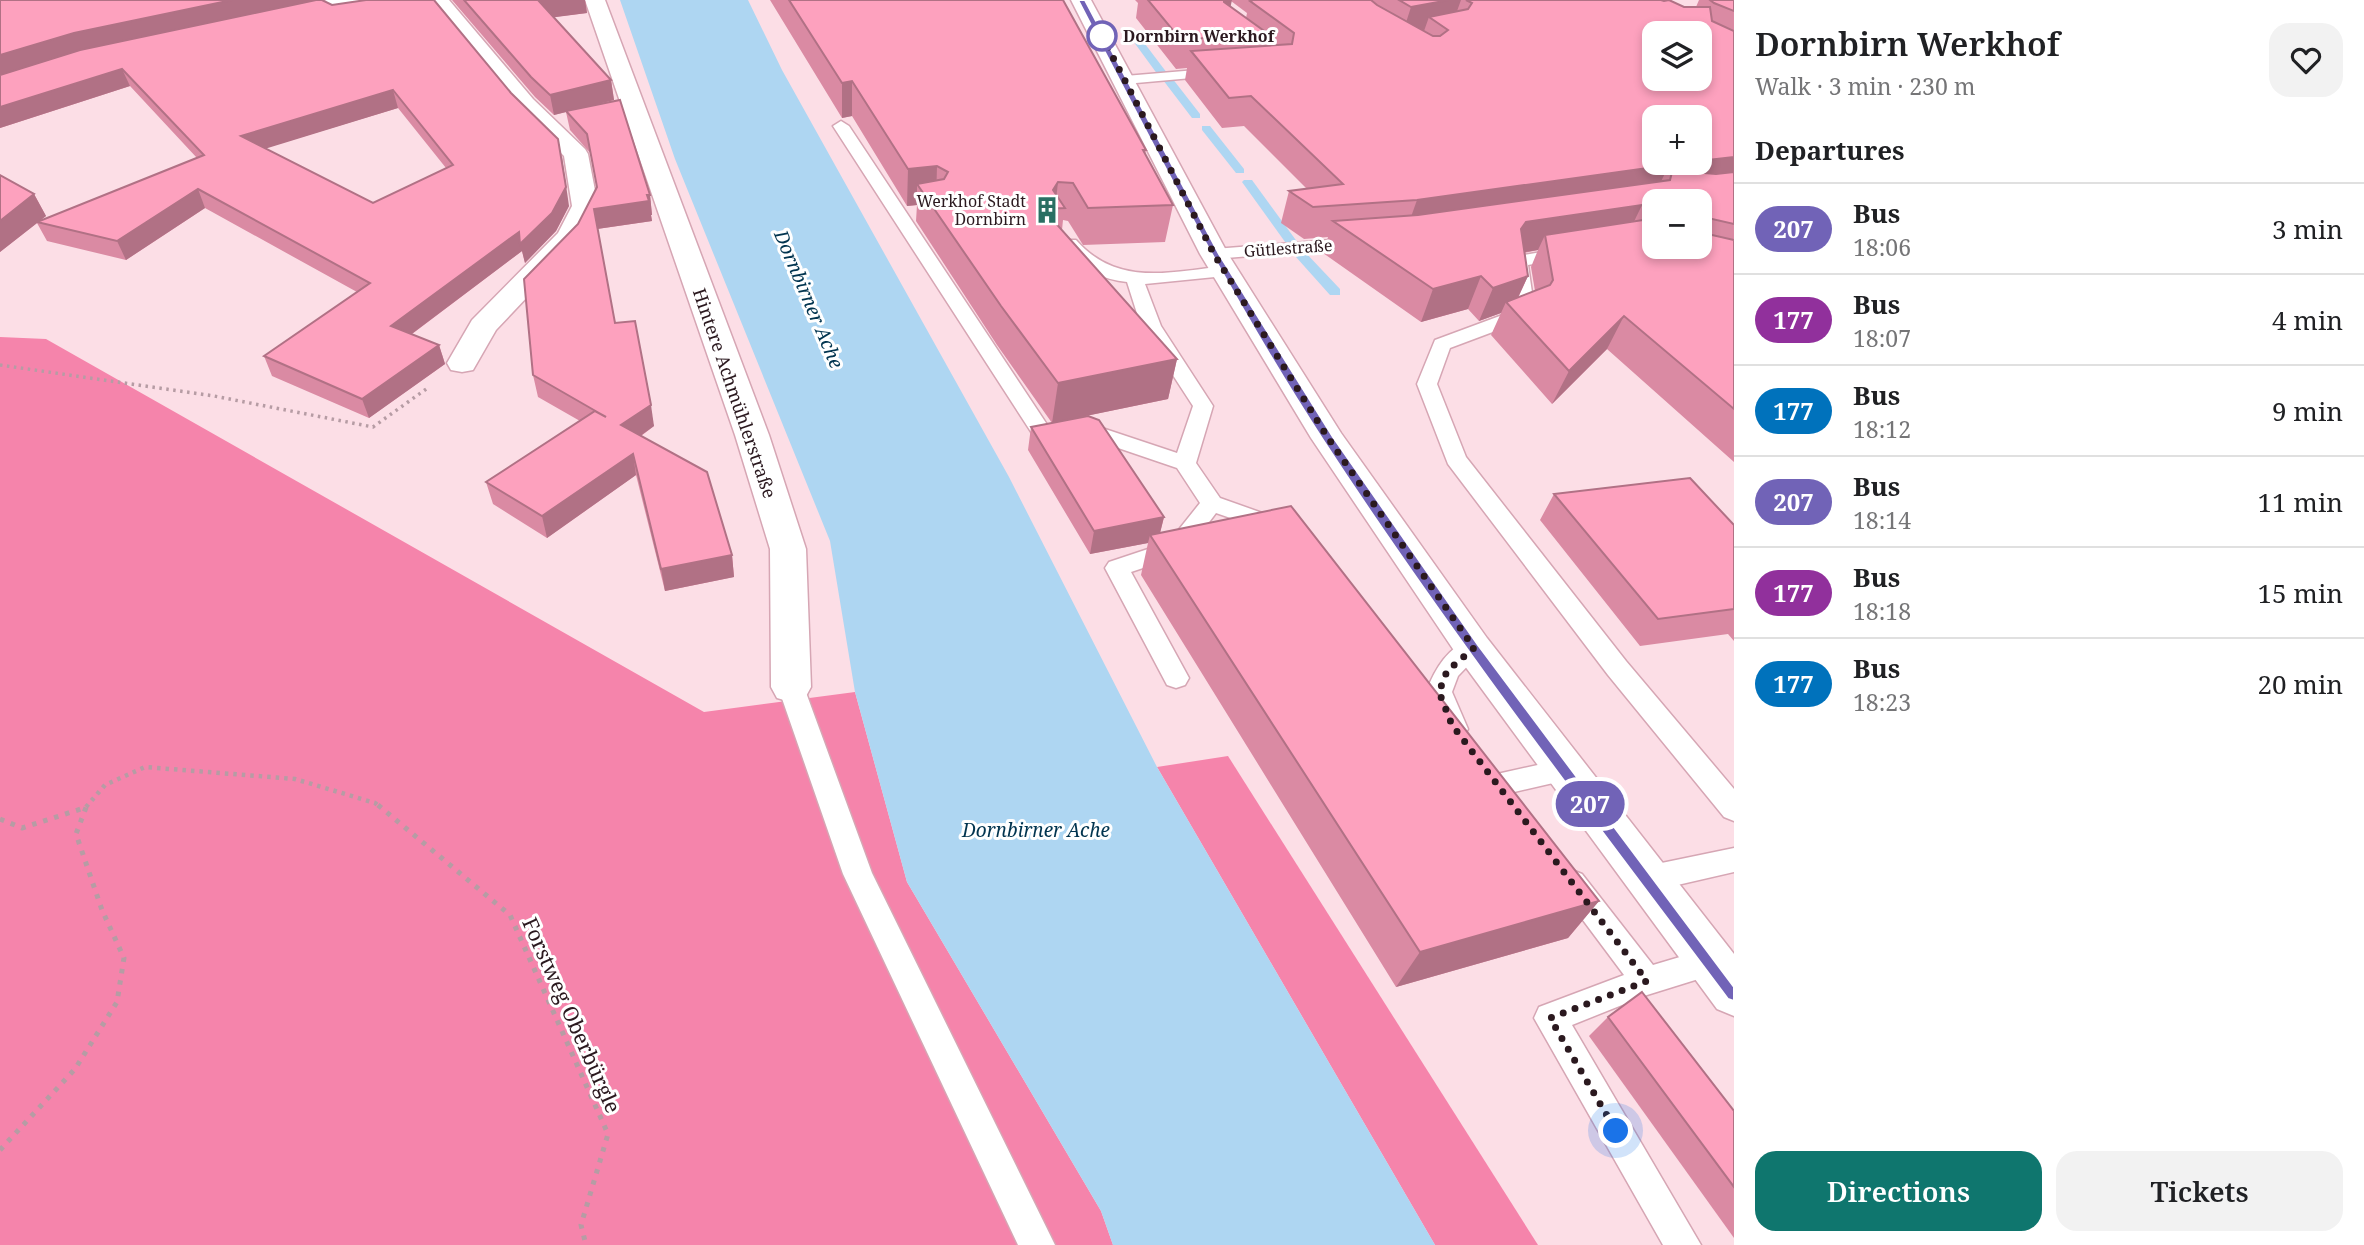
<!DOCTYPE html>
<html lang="en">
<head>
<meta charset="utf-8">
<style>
  body { margin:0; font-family:"Noto Serif",serif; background:#f2f2f2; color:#202124; height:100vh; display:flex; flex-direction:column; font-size:26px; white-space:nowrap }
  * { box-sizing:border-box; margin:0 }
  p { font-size:23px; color:#757577 }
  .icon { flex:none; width:38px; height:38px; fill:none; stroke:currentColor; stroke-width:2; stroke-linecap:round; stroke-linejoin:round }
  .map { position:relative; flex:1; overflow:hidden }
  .panel { display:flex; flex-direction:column; background:#fff; width:630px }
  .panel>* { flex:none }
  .badge { padding:0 14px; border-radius:23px; font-size:24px; line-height:46px }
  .tools { position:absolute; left:1642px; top:21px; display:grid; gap:14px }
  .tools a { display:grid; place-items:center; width:70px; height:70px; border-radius:14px; background:#fff; box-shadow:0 4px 10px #0003; font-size:35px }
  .you { position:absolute; width:35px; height:35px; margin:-18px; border:5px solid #fff; border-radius:50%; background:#1a73e8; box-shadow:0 0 0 10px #1a73e833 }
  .map>.badge { position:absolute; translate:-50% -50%; box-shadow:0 0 0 4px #fff }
  h2 { padding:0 21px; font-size:26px; line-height:63px }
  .round { display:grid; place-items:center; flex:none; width:74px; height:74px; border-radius:21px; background:#f2f2f2 }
  .headline { display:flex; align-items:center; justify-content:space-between; height:119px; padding:0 21px }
  h1 { font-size:33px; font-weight:600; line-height:52px }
  .button { display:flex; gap:14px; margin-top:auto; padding:14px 21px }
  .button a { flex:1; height:80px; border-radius:21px; background:#0f766e; color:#fff; font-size:28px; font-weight:600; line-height:80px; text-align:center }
  .button a+a { background:#f2f2f2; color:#202124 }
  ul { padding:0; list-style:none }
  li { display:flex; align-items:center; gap:21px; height:91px; padding:0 21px; border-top:2px solid #e0e0e0 }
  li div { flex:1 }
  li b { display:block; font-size:26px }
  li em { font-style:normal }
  li .badge { min-width:77px; font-weight:700; text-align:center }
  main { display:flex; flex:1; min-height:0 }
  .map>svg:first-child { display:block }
</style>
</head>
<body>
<main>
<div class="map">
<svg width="1734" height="1245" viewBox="0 0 1734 1245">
  <rect width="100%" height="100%" fill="#fcdee6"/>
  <!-- forest -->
  <g fill="#f584ab">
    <path d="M 0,337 L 46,339 L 704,712 L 855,692 L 907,882 L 1101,1211 L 1113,1245 L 0,1245 Z"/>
    <path d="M 1228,756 L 1538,1245 L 1435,1245 L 1157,767 Z"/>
  </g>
  <!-- water -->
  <path fill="#aed6f2" d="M 620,0 L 748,0 L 782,70 L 1009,477 L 1157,767 L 1435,1245 L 1113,1245 L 1101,1211 L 907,882 L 855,692 L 830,541 L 675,159 Z"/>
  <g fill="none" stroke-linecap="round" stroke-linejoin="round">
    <!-- stream -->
    <g fill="#aed6f2" fill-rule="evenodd">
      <path d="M 1130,32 L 1136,32 L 1167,73 L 1166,75 L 1158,75 L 1128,34 Z"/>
      <path d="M 1164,78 L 1172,78 L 1200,114 L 1200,118 L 1192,118 L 1163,80 Z"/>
      <path d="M 1202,126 L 1210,126 L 1244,169 L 1244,173 L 1236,173 L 1202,130 Z"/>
      <path d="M 1244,180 L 1252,180 L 1298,243 L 1296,246 L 1288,246 L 1242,182 Z"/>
      <path d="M 1300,250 L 1304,251 L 1340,289 L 1340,295 L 1330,295 L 1296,257 L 1296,251 Z"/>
    </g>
    <defs>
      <g id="service">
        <path d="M 1220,68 L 1227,72 L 1225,75 L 1125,84 L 1118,80 L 1125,76 Z"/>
        <path d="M 841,121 L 849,126 L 1048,426 L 1084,422 L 1177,453 L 1193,406 L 1141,326 L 1127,282 C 1099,279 1078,267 1061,244 L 1064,240 L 1076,240 C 1117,287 1170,272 1225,266 L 1234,271 L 1225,276 L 1145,284 L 1161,326 L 1213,406 L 1196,463 L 1220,498 L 1285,521 L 1288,526 L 1285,531 L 1277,534 L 1216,513 L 1185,554 L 1131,572 L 1189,678 L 1185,685 L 1176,688 L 1167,685 L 1105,568 L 1109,562 L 1169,542 L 1200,503 L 1177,468 L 1083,436 L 1042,440 L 1035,438 L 833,126 Z"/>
        <path d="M 1358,238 L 1367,243 L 1364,247 L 1214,259 L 1205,254 L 1214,249 Z"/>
        <path d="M 1565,248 L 1571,249 L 1574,253 L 1571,257 L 1528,265 L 1535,313 L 1533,317 L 1450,348 L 1437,384 L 1466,457 L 1626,661 L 1734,789 L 1734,821 L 1724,817 L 1608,675 L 1448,464 L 1417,384 L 1435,340 L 1516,310 L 1510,261 L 1513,257 Z"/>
        <path d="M 1473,639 L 1482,641 L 1485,648 L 1458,676 L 1452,692 L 1468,729 L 1464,736 L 1455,739 L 1446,736 L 1426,692 C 1435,669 1448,646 1473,639 Z"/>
        <path d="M 791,677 L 800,680 L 804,687 L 872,873 L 1055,1245 L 1018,1245 L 843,874 L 778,687 L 782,680 Z"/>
        <path d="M 1565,759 L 1575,762 L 1579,770 L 1575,778 L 1497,796 L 1487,793 L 1483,785 L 1487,777 L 1497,774 Z"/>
        <path d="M 1734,848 L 1734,872 L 1647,892 L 1637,888 L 1632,879 L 1637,870 L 1647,866 Z"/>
        <path d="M 1572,870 L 1582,874 L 1653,965 L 1710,948 L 1721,952 L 1725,962 L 1721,972 L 1647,995 L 1572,1025 L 1701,1245 L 1663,1245 L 1534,1018 L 1539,1007 L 1624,975 L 1562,892 L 1557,883 L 1562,874 Z"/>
      </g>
      <g id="minor">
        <path d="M 428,0 L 449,0 L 533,99 L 585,149 L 588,154 L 598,206 L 584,237 L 496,330 L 473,370 L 462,372 L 451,370 L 447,363 L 472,320 L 558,233 L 572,206 L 564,156 L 517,109 Z"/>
        <path d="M 585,0 L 605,0 L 769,435 L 806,549 L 811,687 L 805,698 L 791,702 L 777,698 L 771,687 L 770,549 L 735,435 Z"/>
      </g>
      <g id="tertiary">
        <path d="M 327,0 L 366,0 L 363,4 L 280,22 L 273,20 L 270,16 L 273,12 Z"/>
        <path d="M 1071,0 L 1091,0 L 1228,254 L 1341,433 L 1487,638 L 1734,954 L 1734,1016 L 1717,1009 L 1459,658 L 1311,438 L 1200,254 Z"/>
      </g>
    </defs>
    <!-- service casing -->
    <use href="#service" stroke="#d6a6b4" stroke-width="3"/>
    <!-- minor casing -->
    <use href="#minor" stroke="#d6a6b4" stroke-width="3"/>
    <!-- tertiary casing -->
    <use href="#tertiary" stroke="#d6a6b4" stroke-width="3"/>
    <!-- path-far2 -->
    <path stroke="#b69ca4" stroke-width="3.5" stroke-dasharray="2.5 4.5" stroke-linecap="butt" d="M 0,365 L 214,396 L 373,427 L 429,387"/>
    <!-- path-far1 -->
    <path stroke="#b69ca4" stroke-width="4.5" stroke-dasharray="3.5 5" stroke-linecap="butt" d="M 86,807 L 105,785 L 145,767 L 295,779 L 375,803 L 380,807"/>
    <!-- path -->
    <g stroke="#b69ca4" stroke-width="5" stroke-dasharray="4.5 7" stroke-linecap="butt">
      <path d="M 378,805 L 510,915 L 608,1134 L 581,1225 L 586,1245"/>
      <path d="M 0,819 L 22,828 L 84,808"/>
      <path d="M 0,1150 L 75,1069 L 117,1002 L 124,958 L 102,910 L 76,834 L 87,805"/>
    </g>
    <!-- service -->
    <use href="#service" fill="#fff" fill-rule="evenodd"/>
    <!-- minor -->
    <use href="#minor" fill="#fff" fill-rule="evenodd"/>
    <!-- tertiary -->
    <use href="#tertiary" fill="#fff" fill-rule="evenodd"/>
  </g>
  <!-- wall -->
  <g fill="#da8aa3" fill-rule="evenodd">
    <path d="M 0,0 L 316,0 L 569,206 L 556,231 L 525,263 L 522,251 L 412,334 L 439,345 L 445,364 L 369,418 L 272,376 L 264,356 L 357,292 L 205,208 L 126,260 L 47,241 L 37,223 L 0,252 L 0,175 L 34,194 L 46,216 L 38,222 L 197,158 L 130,86 L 0,128 ZM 398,108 L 446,168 L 373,203 L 265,148 Z"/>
    <path d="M 452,0 L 585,0 L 587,13 L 554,17 L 611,80 L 614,100 L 595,105 L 650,195 L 652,215 L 651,215 L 652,221 L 597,229 L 615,323 L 654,426 L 641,436 L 732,555 L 734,577 L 665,591 L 636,475 L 547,538 L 493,504 L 486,482 L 580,421 L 538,397 L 533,375 L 578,224 L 597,187 L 591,154 L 570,130 L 566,112 L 554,115 L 535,97 Z"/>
    <path d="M 770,0 L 1063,0 L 1146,150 L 1145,155 L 1173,205 L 1165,242 L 1083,245 L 1068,221 L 1063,220 L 1062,230 L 1177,359 L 1168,399 L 1056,422 L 1164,517 L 1160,533 L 1599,901 L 1568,938 L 1396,987 L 1141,575 L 1148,543 L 1090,554 L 1028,450 L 1031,427 L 1052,423 L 997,345 L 916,221 L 917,205 L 907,206 L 852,116 L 842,118 Z"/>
    <path d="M 1135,0 L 1661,0 L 1684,7 L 1696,7 L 1699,0 L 1734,0 L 1734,462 L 1607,349 L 1552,404 L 1491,335 L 1501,313 L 1479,321 L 1468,309 L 1421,322 L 1323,253 L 1328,237 L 1304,239 L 1281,223 L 1289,191 L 1307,189 L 1244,126 L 1222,128 L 1185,80 L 1187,68 L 1176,69 L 1136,18 L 1138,3 ZM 1231,1 L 1247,13 L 1246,18 L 1230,7 ZM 1654,201 L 1699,201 L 1699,247 L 1654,247 ZM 1538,250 L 1531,267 L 1535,291 L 1518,298 L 1528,276 L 1524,253 Z"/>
    <path d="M 1554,494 L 1734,525 L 1734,641 L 1728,634 L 1640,646 L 1540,520 Z"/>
    <path d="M 1608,1017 L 1734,1111 L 1734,1238 L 1589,1036 Z"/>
  </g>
  <!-- shaded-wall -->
  <g fill="#b17185">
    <path d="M 232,0 L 314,0 L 0,75 L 0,55 L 74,33 Z"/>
    <path d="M 538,0 L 585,0 L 587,13 L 541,19 Z"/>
    <path d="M 1222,0 L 1232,0 L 1228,18 Z"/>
    <path d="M 1449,0 L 1461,0 L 1452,25 L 1429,17 L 1424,31 L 1402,35 L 1411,7 Z"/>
    <path d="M 122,69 L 130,86 L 0,128 L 0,107 Z"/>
    <path d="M 611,80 L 614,100 L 554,115 L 550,95 Z"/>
    <path d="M 852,81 L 852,116 L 842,118 L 842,83 Z"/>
    <path d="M 393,90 L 398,108 L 248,154 L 241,136 Z"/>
    <path d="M 562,157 L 569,206 L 556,231 L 525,263 L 522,251 L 397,345 L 391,326 Z"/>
    <path d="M 1734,157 L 1734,186 L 1676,193 L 1683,167 L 1691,163 L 1699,163 L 1699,161 Z"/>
    <path d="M 1669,165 L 1654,196 L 1406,231 L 1417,200 Z"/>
    <path d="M 937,166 L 936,202 L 917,184 L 917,205 L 907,206 L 908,169 Z"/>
    <path d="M 1058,182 L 1055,209 L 1053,190 Z"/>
    <path d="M 198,189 L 205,208 L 126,260 L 117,241 Z"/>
    <path d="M 34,194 L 46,216 L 0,252 L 0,221 Z"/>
    <path d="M 650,195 L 652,215 L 651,215 L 652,221 L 597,229 L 594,209 Z"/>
    <path d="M 1642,205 L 1627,236 L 1545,235 L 1538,250 L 1513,254 L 1521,229 L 1526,222 Z"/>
    <path d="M 1481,276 L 1468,309 L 1421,322 L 1433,289 Z"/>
    <path d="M 1528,276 L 1513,308 L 1506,302 L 1501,313 L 1479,321 L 1493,288 Z"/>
    <path d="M 1624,316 L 1607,349 L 1552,404 L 1569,371 Z"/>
    <path d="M 439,345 L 445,364 L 369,418 L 362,399 Z"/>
    <path d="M 1177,359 L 1168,399 L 1052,423 L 1058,383 Z"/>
    <path d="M 651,405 L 654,426 L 625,447 L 621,425 Z"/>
    <path d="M 633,454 L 636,475 L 547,538 L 542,516 Z"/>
    <path d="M 1164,517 L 1158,541 L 1150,535 L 1148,543 L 1090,554 L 1094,531 Z"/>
    <path d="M 732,555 L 734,577 L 665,591 L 661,569 Z"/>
    <path d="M 1599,901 L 1568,938 L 1396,987 L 1420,952 Z"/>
  </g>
  <!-- building -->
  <g fill="#fda1be" stroke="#b17185" stroke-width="2" fill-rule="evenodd">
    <path d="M 0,0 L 232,0 L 74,33 L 0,55 Z"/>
    <path d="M 316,0 L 322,0 L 332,5 L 366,0 L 434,0 L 511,93 L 558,139 L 566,187 L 552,213 L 520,244 L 519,232 L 391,326 L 439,345 L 362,399 L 264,356 L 370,283 L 198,189 L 117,241 L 37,222 L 204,155 L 122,69 L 0,107 L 0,75 L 80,50 ZM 393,90 L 453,165 L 373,203 L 241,136 Z"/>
    <path d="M 464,0 L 538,0 L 611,80 L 550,95 L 531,77 Z"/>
    <path d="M 789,0 L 1063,0 L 1146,150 L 1143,150 L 1173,205 L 1088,208 L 1073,183 L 1058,182 L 1053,190 L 1065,208 L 1043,209 L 1177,359 L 1058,383 L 1001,306 L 917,184 L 944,179 L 948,172 L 937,166 L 908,169 L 852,81 L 842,83 Z"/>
    <path d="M 1148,0 L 1224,0 L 1224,2 L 1267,33 L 1181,40 Z"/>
    <path d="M 1253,0 L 1371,0 L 1377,5 L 1433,36 L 1440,36 L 1448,30 L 1429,17 L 1468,9 L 1472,3 L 1466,0 L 1661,0 L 1664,1 L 1669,0 L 1684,7 L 1710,7 L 1712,21 L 1734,31 L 1734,157 L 1699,161 L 1699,117 L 1654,117 L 1654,163 L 1691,163 L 1683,167 L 1682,171 L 1716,174 L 1734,172 L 1734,224 L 1699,216 L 1699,201 L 1654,201 L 1654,207 L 1642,205 L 1526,222 L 1521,229 L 1528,276 L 1493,288 L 1481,276 L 1433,289 L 1333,221 L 1418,215 L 1670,180 L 1672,172 L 1678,170 L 1677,167 L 1669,165 L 1417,200 L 1313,207 L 1289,191 L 1343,184 L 1251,96 L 1229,98 L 1191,51 L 1292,44 L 1294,33 L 1250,1 ZM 1654,33 L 1699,33 L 1699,79 L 1654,79 Z"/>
    <path d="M 1399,0 L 1449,0 L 1411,7 Z"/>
    <path d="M 1710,0 L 1734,0 L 1734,11 L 1714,3 Z"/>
    <path d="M 620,100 L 650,195 L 647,195 L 649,201 L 594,209 L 615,323 L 635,321 L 651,405 L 621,425 L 707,472 L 732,555 L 661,569 L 633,454 L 542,516 L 486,482 L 595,411 L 606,417 L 533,375 L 524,279 L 578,224 L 597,187 L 587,134 L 566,111 Z"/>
    <path d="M 0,175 L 34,194 L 0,221 Z"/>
    <path d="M 1643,220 L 1654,222 L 1654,247 L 1699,247 L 1699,232 L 1734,240 L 1734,409 L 1624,316 L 1569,371 L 1506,302 L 1550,285 L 1553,280 L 1545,235 Z"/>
    <path d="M 1088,416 L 1099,420 L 1164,517 L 1094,531 L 1031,427 Z"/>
    <path d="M 1690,478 L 1734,525 L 1734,609 L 1658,619 L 1554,494 Z"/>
    <path d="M 1291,506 L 1599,901 L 1420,952 L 1150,535 Z"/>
    <path d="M 1642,992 L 1734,1111 L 1734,1187 L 1608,1017 Z"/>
  </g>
  <!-- line -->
  <path fill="#7163b7" stroke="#fff" stroke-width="2" d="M 1078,0 L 1085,0 L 1219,254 L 1333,437 L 1478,645 L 1734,987 L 1734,1001 L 1728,999 C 1590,815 1449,633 1323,440 C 1231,299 1155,149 1078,0 Z"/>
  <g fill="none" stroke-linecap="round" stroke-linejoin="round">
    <!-- walk -->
    <path stroke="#2b191f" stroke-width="7" stroke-dasharray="0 12.6" d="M 1102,36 L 1214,254 L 1328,438 L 1474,648 L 1447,671 L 1439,692 L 1452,725 L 1647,981 L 1550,1018 L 1616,1131"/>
  </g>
  <!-- icons -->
  <defs>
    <symbol id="building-bare" viewBox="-9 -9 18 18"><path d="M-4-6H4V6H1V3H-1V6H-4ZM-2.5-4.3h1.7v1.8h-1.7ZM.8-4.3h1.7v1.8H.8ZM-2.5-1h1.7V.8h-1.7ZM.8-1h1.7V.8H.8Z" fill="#2a6f63" stroke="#fff" stroke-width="2.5" paint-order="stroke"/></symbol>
  </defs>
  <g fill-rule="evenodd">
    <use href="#building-bare" x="1028" y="191" width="38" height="38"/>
  </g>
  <!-- markers -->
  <circle fill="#fff" stroke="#7163b7" stroke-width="3.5" cx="1102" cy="36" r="14"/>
  <g text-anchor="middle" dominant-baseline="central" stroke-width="6" stroke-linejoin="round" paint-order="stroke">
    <!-- far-stop labels -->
    <g font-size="16" font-weight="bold" fill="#2b191f" stroke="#fff" text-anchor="start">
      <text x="1123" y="36">Dornbirn Werkhof</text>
    </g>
    <!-- far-poi labels -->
    <g font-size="16" fill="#2b191f" stroke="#fff" text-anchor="end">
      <text x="1026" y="201">Werkhof Stadt<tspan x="1026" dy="18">Dornbirn</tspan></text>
    </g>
    <!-- far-street labels -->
    <g font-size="16" fill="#2b191f" stroke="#fff">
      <text transform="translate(1288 248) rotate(-4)">Gütlestraße</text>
    </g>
    <!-- street labels -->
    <g font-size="18" fill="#2b191f" stroke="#fff">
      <text transform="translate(735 393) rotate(71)">Hintere Achmühlerstraße</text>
    </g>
    <!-- water labels -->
    <g font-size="19" font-style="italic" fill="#01344f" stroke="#fff">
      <text transform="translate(809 299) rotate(67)">Dornbirner Ache</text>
      <text x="1036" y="830">Dornbirner Ache</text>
    </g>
    <!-- near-street labels -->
    <g font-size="21" fill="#2b191f" stroke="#fff">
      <text transform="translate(572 1015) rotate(66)">Forstweg Oberbürgle</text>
    </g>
  </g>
</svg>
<div class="tools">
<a><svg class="icon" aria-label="layers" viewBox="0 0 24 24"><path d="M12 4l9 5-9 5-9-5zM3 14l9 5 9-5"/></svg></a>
<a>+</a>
<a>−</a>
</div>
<div class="you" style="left:1616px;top:1131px"></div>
<b class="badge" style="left:1590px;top:804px;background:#7163b7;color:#fff">207</b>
</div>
<section class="panel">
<div class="headline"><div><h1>Dornbirn Werkhof</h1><p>Walk · 3 min · 230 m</p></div><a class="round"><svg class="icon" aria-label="heart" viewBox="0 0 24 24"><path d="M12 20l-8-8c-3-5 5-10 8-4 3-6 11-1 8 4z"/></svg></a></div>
<h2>Departures</h2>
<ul>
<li><span class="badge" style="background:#7163b7;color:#fff">207</span><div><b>Bus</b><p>18:06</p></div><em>3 min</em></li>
<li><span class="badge" style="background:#91309c;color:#fff">177</span><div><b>Bus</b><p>18:07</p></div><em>4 min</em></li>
<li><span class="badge" style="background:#0072bc;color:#fff">177</span><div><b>Bus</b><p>18:12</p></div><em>9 min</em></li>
<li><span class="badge" style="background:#7163b7;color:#fff">207</span><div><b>Bus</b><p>18:14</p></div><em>11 min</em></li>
<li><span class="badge" style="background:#91309c;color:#fff">177</span><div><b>Bus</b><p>18:18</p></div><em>15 min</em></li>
<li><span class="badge" style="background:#0072bc;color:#fff">177</span><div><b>Bus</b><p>18:23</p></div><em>20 min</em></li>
</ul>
<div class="button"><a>Directions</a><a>Tickets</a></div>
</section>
</main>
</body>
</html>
